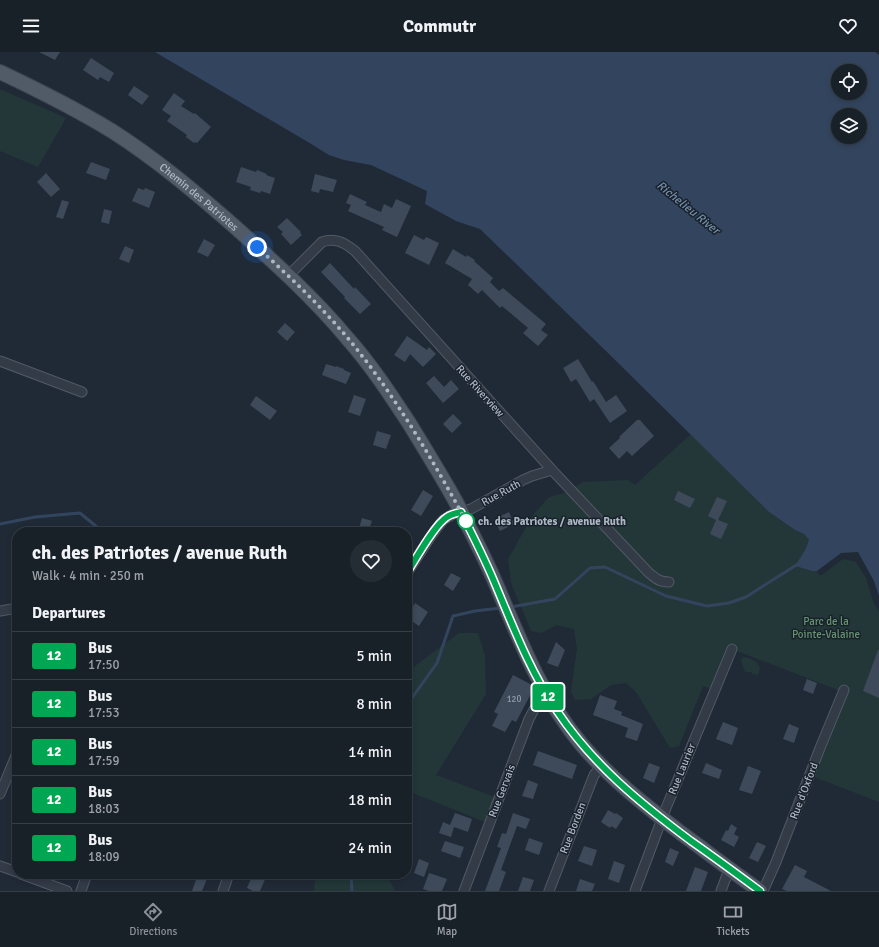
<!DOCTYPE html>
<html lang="en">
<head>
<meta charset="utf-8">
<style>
  body { margin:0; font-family:Signika,sans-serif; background:#252d34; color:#f1f3f6; height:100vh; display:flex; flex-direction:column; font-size:15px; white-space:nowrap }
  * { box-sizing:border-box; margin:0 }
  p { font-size:13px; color:#9fa3a8 }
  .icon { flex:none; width:22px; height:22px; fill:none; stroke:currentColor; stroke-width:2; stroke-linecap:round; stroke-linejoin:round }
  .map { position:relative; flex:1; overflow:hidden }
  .drawer { position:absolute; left:12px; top:475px; width:400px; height:352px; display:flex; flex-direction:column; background:#182028; border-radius:16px; box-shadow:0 2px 6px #0003,0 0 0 1px #363e45 }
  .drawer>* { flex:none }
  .badge { padding:0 8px; border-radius:3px; font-size:14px; line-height:26px }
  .fabs { position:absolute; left:831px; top:12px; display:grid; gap:8px }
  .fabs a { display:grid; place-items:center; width:36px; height:36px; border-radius:50%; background:#182028; box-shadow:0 2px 6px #0003,0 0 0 1px #363e45; font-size:20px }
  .you { position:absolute; width:20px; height:20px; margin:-10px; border:3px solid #fff; border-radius:50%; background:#1a73e8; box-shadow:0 0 0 6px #1a73e833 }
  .map>.badge { position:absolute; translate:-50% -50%; box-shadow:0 0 0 2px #fff }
  h2 { padding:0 20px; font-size:15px; line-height:36px }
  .round { display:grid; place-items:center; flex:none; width:42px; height:42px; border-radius:21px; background:#252d34 }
  .head { display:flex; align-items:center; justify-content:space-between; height:68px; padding:0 20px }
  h1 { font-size:19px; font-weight:700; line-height:30px }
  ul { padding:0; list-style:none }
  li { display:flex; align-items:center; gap:12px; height:48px; padding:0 20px; border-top:1px solid #363e45 }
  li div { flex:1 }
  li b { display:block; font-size:15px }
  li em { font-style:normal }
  li .badge { min-width:44px; font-weight:700; text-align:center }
  header { display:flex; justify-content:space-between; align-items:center; height:52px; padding:0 20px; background:#182028; font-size:18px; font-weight:700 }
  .dock { display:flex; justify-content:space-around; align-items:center; height:56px; border-top:1px solid #363e45; background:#182028; font-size:11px; color:#9fa3a8 }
  .dock a { display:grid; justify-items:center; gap:2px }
  .dock .selected { color:#8c9099 }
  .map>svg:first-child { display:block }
</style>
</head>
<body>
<header><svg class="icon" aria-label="menu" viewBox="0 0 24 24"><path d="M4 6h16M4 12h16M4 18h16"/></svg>Commutr<svg class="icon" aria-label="heart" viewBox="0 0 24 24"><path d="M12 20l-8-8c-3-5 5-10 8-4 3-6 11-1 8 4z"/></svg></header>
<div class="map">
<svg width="879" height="839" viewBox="0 0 879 839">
  <rect width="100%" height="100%" fill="#202a36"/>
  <!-- green -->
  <g fill="#233738">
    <path d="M 0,37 L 66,66 L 38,115 L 0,99 Z"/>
    <path d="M 691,382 L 769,460 L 795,478 L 804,482 L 809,488 L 805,498 L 795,514 L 812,519 L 817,519 L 819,523 L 822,523 L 843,507 L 856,510 L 866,526 L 874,552 L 879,559 L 879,750 L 809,723 L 843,640 L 732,597 L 715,638 L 703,634 L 679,694 L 670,696 L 636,640 L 626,631 L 611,633 L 591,647 L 575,648 L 571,639 L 577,597 L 574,577 L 556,573 L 542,581 L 531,579 L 511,531 L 508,507 L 533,463 L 549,445 L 565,441 L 583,430 L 628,428 L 635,433 Z"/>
    <path d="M 459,581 L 478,581 L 485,604 L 486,642 L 436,723 L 495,745 L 485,770 L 408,739 L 407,739 L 407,620 Z"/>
    <path d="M 743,605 C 750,606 757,608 760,616 L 758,623 L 752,622 L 752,620 L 745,620 L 741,608 Z"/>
    <path d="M 316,822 L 386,822 L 395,839 L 314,839 Z"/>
  </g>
  <!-- water -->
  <path fill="#33455e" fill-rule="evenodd" d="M 155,0 L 875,0 L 879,3 L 879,544 L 874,529 L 858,500 L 841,501 L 817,519 L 812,519 L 795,514 L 805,498 L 809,488 L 804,482 L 795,478 L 769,460 L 606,299 L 480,177 L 456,169 L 425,152 L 427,139 L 371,113 L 344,108 L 329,103 L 308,90 ZM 838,19 L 860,19 L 860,41 L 838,41 ZM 838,63 L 860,63 L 860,85 L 838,85 Z"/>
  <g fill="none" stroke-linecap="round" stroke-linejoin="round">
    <!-- stream -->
    <g stroke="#33455e" stroke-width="3">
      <path d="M 0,472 L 35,465 L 80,461 L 103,480"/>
      <path d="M 511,555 L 555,547 L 590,516 L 605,515 L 666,544 L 707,554 L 729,551 L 746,545 L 798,512"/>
      <path d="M 407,653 L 437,611 L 453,564 L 475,559 L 501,556"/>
      <path d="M 351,822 L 352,839"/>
    </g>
  </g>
  <!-- building -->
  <g fill="#3e4a59">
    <path d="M 39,0 L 60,0 L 55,8 Z"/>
    <path d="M 91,6 L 114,21 L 109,30 L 100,25 L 98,28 L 83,18 Z"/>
    <path d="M 134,34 L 149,44 L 142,53 L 128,43 Z"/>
    <path d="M 174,41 L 185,49 L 181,54 L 194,62 L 195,61 L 211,75 L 197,91 L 195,90 L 194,91 L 186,85 L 187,83 L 167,69 L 171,64 L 162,58 Z"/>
    <path d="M 91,110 L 110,117 L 106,128 L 86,121 Z"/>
    <path d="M 241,115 L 256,120 L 257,118 L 267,122 L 266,123 L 275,126 L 270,142 L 261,139 L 260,141 L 250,138 L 251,135 L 236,130 Z"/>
    <path d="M 46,121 L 60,137 L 51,145 L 37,130 Z"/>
    <path d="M 315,122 L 337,128 L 333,140 L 320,137 L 319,141 L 311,139 Z"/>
    <path d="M 138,136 L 144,138 L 145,136 L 155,140 L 149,156 L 132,149 Z"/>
    <path d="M 350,142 L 367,150 L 365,153 L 381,160 L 384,152 L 392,156 L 396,147 L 411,154 L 397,185 L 382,178 L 384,175 L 348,159 L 351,153 L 346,151 Z"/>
    <path d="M 62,148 L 69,150 L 63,167 L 56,165 Z"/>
    <path d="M 104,157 L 112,159 L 109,172 L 101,170 Z"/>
    <path d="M 287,166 L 301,180 L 300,181 L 302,183 L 291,193 L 281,182 L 283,180 L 277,175 Z"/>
    <path d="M 414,183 L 424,188 L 426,185 L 439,191 L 429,213 L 405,201 Z"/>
    <path d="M 204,187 L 215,193 L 208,205 L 197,200 Z"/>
    <path d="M 125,194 L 134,198 L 129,211 L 119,207 Z"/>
    <path d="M 453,197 L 466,205 L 467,203 L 475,208 L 474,209 L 493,226 L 490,230 L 499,239 L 503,236 L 546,272 L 541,278 L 548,283 L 538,294 L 523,281 L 528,276 L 502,254 L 500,256 L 482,238 L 478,242 L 468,233 L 472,227 L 445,211 Z"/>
    <path d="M 330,211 L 354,237 L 355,235 L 371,252 L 360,262 L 344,246 L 345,245 L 321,220 Z"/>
    <path d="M 285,271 L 295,280 L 287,289 L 277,280 Z"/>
    <path d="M 407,284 L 427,298 L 429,295 L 436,302 L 423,315 L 410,302 L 405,310 L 394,303 Z"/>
    <path d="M 578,307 L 592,330 L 593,329 L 606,350 L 616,343 L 627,359 L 610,371 L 594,347 L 590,350 L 576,327 L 571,330 L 563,316 Z"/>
    <path d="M 326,312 L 336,315 L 336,314 L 344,317 L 344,318 L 351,321 L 346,332 L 322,323 Z"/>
    <path d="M 434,324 L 444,335 L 451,328 L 459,337 L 443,351 L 426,331 Z"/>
    <path d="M 354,343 L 366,347 L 360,364 L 348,360 Z"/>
    <path d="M 256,344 L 277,359 L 270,368 L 250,353 Z"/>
    <path d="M 453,362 L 462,371 L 452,381 L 443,372 Z"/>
    <path d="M 637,368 L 640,368 L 654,384 L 632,404 L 627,399 L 619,407 L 609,396 L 620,386 L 619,385 Z"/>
    <path d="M 377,379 L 391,383 L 386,397 L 373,393 Z"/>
    <path d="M 423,438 L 433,444 L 421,464 L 411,458 Z"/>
    <path d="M 678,439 L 695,447 L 690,456 L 674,448 Z"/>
    <path d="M 717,445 L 727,449 L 718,468 L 728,472 L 721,487 L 710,482 L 716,468 L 708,464 Z"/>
    <path d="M 509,460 L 514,472 L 500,479 L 494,467 Z"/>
    <path d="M 362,466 L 372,469 L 368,480 L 358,480 Z"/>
    <path d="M 451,521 L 461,526 L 453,539 L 444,533 Z"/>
    <path d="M 415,551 L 428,560 L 419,574 L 407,566 L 407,564 Z"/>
    <path d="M 556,590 L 565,598 L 558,615 L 547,611 Z"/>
    <path d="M 878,598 L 879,598 L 879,646 L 863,639 Z"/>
    <path d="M 513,623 L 532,633 L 534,636 L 516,670 L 512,668 L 505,680 L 492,674 L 498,662 L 494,660 Z"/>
    <path d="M 807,627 L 817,631 L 813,642 L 803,638 Z"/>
    <path d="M 600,643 L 617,649 L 614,657 L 622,660 L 621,663 L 643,672 L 637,689 L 625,685 L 628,676 L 593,663 Z"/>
    <path d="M 723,670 L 738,676 L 732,693 L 716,687 Z"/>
    <path d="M 789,672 L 799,676 L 794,691 L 783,687 Z"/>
    <path d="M 538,699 L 577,713 L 572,727 L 533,713 Z"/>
    <path d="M 649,711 L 660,715 L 654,731 L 643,726 Z"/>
    <path d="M 706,711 L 722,718 L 719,727 L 702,721 Z"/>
    <path d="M 748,714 L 761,719 L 752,742 L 739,738 Z"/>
    <path d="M 528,728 L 538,732 L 533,747 L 522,744 Z"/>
    <path d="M 608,758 L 615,762 L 616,761 L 623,766 L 616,777 L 611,774 L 610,776 L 601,770 Z"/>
    <path d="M 455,761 L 472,767 L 468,780 L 454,775 L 451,785 L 439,781 L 443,770 L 450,773 Z"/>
    <path d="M 513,761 L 530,767 L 526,777 L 517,774 L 501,818 L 506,820 L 499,839 L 485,839 L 501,796 L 497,795 L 502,781 L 506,782 Z"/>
    <path d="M 731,772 L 737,776 L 734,782 L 739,785 L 734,795 L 721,788 L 726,778 L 728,779 Z"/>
    <path d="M 529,786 L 543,791 L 539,803 L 525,798 Z"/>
    <path d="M 445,789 L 464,795 L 460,806 L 441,799 Z"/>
    <path d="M 757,790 L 766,794 L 758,810 L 749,806 Z"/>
    <path d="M 584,794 L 597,798 L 592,814 L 578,809 Z"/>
    <path d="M 670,796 L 679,800 L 673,814 L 665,810 Z"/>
    <path d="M 419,807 L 429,811 L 424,825 L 414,821 Z"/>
    <path d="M 614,809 L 625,813 L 619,831 L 608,827 Z"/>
    <path d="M 795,813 L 807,819 L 804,825 L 831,839 L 787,839 L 782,837 Z"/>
    <path d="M 695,815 L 708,820 L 701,839 L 686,839 Z"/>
    <path d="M 429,821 L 447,827 L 442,839 L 429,839 L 423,837 Z"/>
    <path d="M 198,822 L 209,822 L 202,839 L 192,839 Z"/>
    <path d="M 253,822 L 259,822 L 266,825 L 260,839 L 253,839 L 247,836 Z"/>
    <path d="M 523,825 L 534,828 L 530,839 L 518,839 Z"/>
    <path d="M 580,827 L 595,832 L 592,839 L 576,839 Z"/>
  </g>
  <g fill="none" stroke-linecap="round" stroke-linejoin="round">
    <defs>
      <g id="minor">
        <path d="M 288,224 L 322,190 C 335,185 345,191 355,199 L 552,418 L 649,521 C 657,527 659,530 669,530"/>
        <path d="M 0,309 L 82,340"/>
        <path d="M 407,521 L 431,484 L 443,468 L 453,462 L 471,457 L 523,428 L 532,424 L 552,418"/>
        <path d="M 0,559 L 17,556"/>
        <path d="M 0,742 L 17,701"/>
        <path d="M 0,814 L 17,820"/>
        <path d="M 21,822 L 67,839"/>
        <path d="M 81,839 L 87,822"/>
        <path d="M 223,839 L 229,822"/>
        <path d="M 464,839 L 529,667 L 538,650 L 546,642"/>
        <path d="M 549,839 L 594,723 L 601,714"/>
        <path d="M 635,839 L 666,756 L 732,597"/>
        <path d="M 721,839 L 727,823 L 731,818"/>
        <path d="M 763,839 L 776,810 L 820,696 L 844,638"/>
      </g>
      <g id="primary">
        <path id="s1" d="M 0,20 C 38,38 76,57 112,79 C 156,107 195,140 234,174 C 274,210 314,246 348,287 C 371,313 390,342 409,371 C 425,397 441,423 456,450 C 470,477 484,504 496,532 C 521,591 541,644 582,693 C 611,727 646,754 681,781 C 707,800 733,820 760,839"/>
      </g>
    </defs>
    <!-- minor casing -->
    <use href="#minor" stroke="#515965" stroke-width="11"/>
    <!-- primary casing -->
    <use href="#primary" stroke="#3d4450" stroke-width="16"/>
    <!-- minor -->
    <use href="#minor" stroke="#333b47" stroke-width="9"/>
    <!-- primary -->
    <use href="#primary" stroke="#515a67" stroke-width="14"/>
  </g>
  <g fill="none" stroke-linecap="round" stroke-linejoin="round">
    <defs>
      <path id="line" d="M 407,521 C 415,508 435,472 447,465 C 451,462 456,461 461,460 C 473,484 486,509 496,534 C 514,577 531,621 557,659 C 593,713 640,751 691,789 C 714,805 737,822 760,839"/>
    </defs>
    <!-- line casing -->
    <use href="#line" stroke="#fff" stroke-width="9"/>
    <!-- line -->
    <use href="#line" stroke="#00a651" stroke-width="6"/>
    <!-- walk -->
    <path stroke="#adb6c4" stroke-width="4" stroke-dasharray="0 7.2" d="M 257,195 C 290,225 323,256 351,290 C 396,345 432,407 466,469"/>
  </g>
  <!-- markers -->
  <circle fill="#fff" stroke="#00a651" stroke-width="2" cx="466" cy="469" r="8"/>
  <g text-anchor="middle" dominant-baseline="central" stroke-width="3" stroke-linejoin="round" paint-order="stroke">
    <!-- number labels -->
    <g font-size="9" fill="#919ba9">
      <text x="514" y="647">120</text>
    </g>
    <!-- street labels -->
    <g font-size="11" fill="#adb6c4" stroke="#19212b">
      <text stroke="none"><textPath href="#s1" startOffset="236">Chemin des Patriotes</textPath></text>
      <text transform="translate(480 339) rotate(48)">Rue Riverview</text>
      <text transform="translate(501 441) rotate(-29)">Rue Ruth</text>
      <text transform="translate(682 717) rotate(-68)">Rue Laurier</text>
      <text transform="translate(502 739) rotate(-69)">Rue Gervais</text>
      <text transform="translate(804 739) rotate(-69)">Rue d'Oxford</text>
      <text transform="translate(573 776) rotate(-69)">Rue Borden</text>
    </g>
    <!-- stop labels -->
    <g font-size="11" font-weight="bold" fill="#adb6c4" stroke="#19212b" text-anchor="start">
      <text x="478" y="469">ch. des Patriotes / avenue Ruth</text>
    </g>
    <!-- park labels -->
    <g font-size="11" fill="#65946f" stroke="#19212b">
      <text x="826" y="569">Parc de la<tspan x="826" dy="13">Pointe-Valaine</tspan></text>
    </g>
    <!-- water labels -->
    <g font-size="12" font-style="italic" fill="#758eac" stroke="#19212b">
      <text transform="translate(688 156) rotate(39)">Richelieu River</text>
    </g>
  </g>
</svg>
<div class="fabs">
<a><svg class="icon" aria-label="locate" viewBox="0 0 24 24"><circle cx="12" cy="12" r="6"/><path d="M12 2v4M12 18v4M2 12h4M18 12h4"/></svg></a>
<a><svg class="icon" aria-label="layers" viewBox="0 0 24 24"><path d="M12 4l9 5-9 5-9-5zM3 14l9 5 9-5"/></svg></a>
</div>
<div class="you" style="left:257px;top:195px"></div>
<b class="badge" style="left:548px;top:645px;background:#00a651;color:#fff">12</b>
<section class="drawer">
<div class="head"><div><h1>ch. des Patriotes / avenue Ruth</h1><p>Walk · 4 min · 250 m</p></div><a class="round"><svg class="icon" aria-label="heart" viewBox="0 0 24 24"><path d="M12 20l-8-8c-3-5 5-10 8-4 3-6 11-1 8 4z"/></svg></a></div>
<h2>Departures</h2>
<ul>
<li><span class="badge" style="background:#00a651;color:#fff">12</span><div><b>Bus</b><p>17:50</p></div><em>5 min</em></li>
<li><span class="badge" style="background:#00a651;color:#fff">12</span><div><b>Bus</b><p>17:53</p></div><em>8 min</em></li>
<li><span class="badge" style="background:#00a651;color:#fff">12</span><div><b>Bus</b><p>17:59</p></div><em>14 min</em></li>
<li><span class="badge" style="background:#00a651;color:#fff">12</span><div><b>Bus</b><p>18:03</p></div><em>18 min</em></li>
<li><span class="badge" style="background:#00a651;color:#fff">12</span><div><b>Bus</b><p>18:09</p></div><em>24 min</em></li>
</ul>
</section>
</div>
<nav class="dock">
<a class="selected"><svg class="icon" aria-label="directions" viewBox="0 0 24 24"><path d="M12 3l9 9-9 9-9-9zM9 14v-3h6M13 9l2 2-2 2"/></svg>Directions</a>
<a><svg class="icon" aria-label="map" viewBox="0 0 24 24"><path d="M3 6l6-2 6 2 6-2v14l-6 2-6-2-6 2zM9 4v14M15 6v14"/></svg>Map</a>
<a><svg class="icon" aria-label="tickets" viewBox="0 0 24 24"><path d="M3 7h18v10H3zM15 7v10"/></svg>Tickets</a>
</nav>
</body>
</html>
